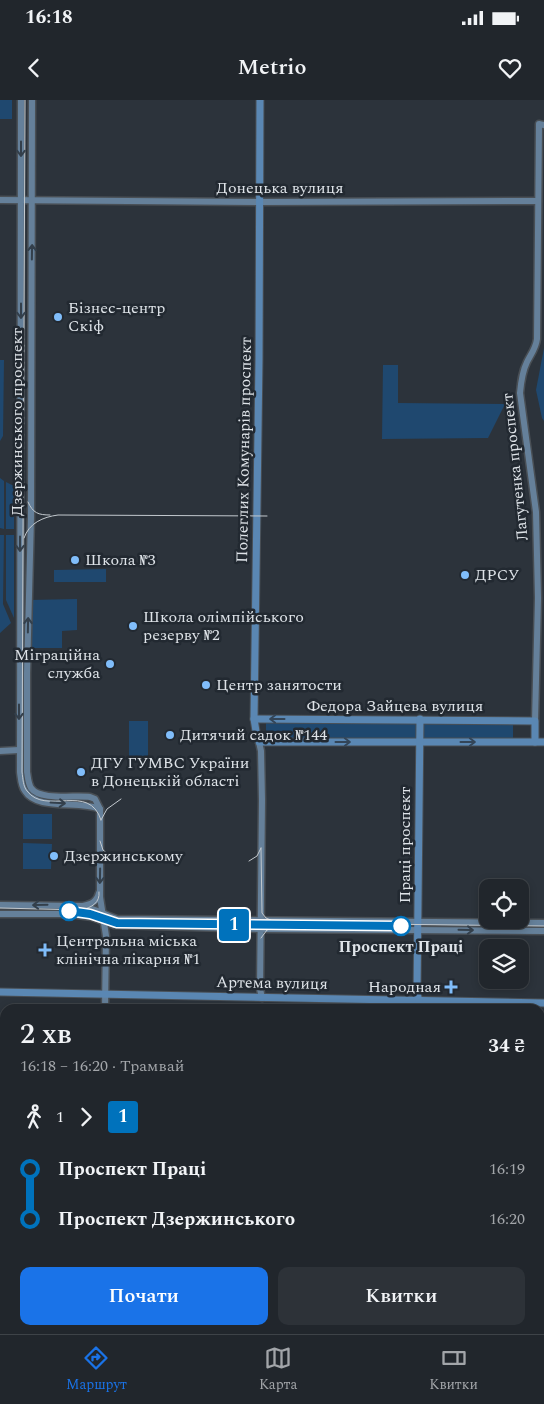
<!DOCTYPE html>
<html lang="uk">
<head>
<meta charset="utf-8">
<style>
  body { margin:0; font-family:Spectral,serif; background:#2d3238; color:#f1f3f6; height:100vh; display:flex; flex-direction:column; font-size:19px; white-space:nowrap }
  * { box-sizing:border-box; margin:0 }
  p { font-size:16px; color:#a2a5a9 }
  .icon { flex:none; width:28px; height:28px; fill:none; stroke:currentColor; stroke-width:2; stroke-linecap:round; stroke-linejoin:round }
  .map { position:relative; flex:1; overflow:hidden }
  .side { position:absolute; left:0px; top:904px; width:545px; height:331px; display:flex; flex-direction:column; background:#21262c; border-radius:15px 15px 0 0; box-shadow:0 2px 8px #0003,0 0 0 1px #3e4348 }
  .side>* { flex:none }
  .badge { padding:0 10px; border-radius:4px; font-size:18px; line-height:32px }
  .controls { position:absolute; left:479px; top:779px; display:grid; gap:10px }
  .controls a { display:grid; place-items:center; width:50px; height:50px; border-radius:10px; background:#21262c; box-shadow:0 2px 8px #0003,0 0 0 1px #3e4348; font-size:25px }
  .map>.badge { position:absolute; translate:-50% -50%; box-shadow:0 0 0 2px #fff }
  .legs { display:flex; align-items:center; gap:8px; height:55px; padding:0 20px; font-size:16px }
  .legs p { margin-inline-start:auto }
  .summary { display:flex; align-items:center; justify-content:space-between; height:85px; padding:0 20px }
  h1 { font-size:28px; font-weight:600; line-height:38px }
  .button { display:flex; gap:10px; margin-top:auto; padding:10px 20px }
  .button a { flex:1; height:58px; border-radius:10px; background:#1a73e8; color:#fff; font-size:20px; font-weight:600; line-height:58px; text-align:center }
  .button a+a { background:#2d3238; color:#f1f3f6 }
  ul { padding:0 20px; list-style:none }
  li { display:flex; align-items:center; gap:18px; height:50px; font-size:19px }
  li i { display:grid; place-items:center; width:8px; height:100%; margin:0 6px; background:currentColor }
  li i::after { content:''; width:12px; height:12px; margin:-6px; border:4px solid; border-radius:50%; background:#21262c }
  li p { margin-inline-start:auto }
  li:first-child i { background:linear-gradient(#0000 50%,currentColor 0) }
  li:last-child i { background:linear-gradient(currentColor 50%,#0000 0) }
  .status { display:flex; justify-content:space-between; align-items:center; height:35px; padding:0 25px; background:#21262c; direction:ltr }
  .status svg { height:14px; fill:currentColor }
  header { display:flex; justify-content:space-between; align-items:center; height:65px; padding:0 20px; background:#21262c; font-size:22px; font-weight:600 }
  .menu { display:flex; justify-content:space-around; align-items:center; height:70px; border-top:1px solid #3e4348; background:#21262c; font-size:14px; color:#a2a5a9 }
  .menu a { display:grid; justify-items:center; gap:2px }
  .menu .on { color:#1a73e8 }
  .map>svg:first-child { display:block }
</style>
</head>
<body>
<div class="status"><b>16:18</b><svg viewBox="0 0 49 12"><path d="M0 12V9h3v3zM5 12V6h3v6zM10 12V3h3v9zM15 12V0h3v12zM26 1h20v11H26zM47 4h2v5h-2z"/></svg></div>
<header><svg class="icon" aria-label="back" viewBox="0 0 24 24"><path d="M15 5l-7 7 7 7"/></svg>Metrio<svg class="icon" aria-label="heart" viewBox="0 0 24 24"><path d="M12 20l-8-8c-3-5 5-10 8-4 3-6 11-1 8 4z"/></svg></header>
<div class="map">
<svg width="544" height="1234" viewBox="0 0 544 1234">
  <rect width="100%" height="100%" fill="#2c333b"/>
  <!-- green -->
  <g fill="#1f486f">
    <rect x="0" y="0" width="12" height="19"/>
    <path d="M 544,248 L 544,321 L 542,318 L 536,290 Z"/>
    <path d="M 0,260 L 4,260 L 3,336 L 0,341 Z"/>
    <path d="M 383,265 L 398,265 L 398,303 L 505,304 L 488,338 L 382,339 Z"/>
    <path d="M 0,378 L 4,381 L 4,429 L 0,428 Z"/>
    <path d="M 6,382 L 14,386 L 14,429 L 6,429 Z"/>
    <path d="M 0,435 L 4,435 L 3,504 L 11,523 L 0,533 Z"/>
    <path d="M 6,435 L 14,435 L 14,518 L 6,500 Z"/>
    <path d="M 106,469 L 106,482 L 54,482 L 54,470 Z"/>
    <path d="M 77,499 L 77,530 L 62,531 L 62,548 L 30,548 L 29,500 Z"/>
    <rect x="129" y="621" width="19" height="37"/>
    <path d="M 266,621 L 416,621 L 416,639 L 266,638 Z"/>
    <path d="M 424,623 L 513,624 L 513,639 L 424,638 Z"/>
    <rect x="23" y="714" width="29" height="25"/>
    <path d="M 23,743 L 52,744 L 51,769 L 23,769 Z"/>
  </g>
  <g fill="none" stroke-linecap="round" stroke-linejoin="round">
    <defs>
      <g id="secondary">
        <path d="M 21,0 L 20,672 C 21,679 21,686 25,691 C 37,711 79,700 100,709"/>
        <path d="M 32,0 L 31,417 L 27,573 L 27,672 C 28,677 28,683 31,688 C 40,701 75,695 90,697 L 95,699 L 100,709 L 100,797 L 106,836 L 105,909"/>
        <path d="M 0,100 L 260,102 L 538,101"/>
        <path d="M 535,621 L 538,498 L 536,412 L 520,293 C 521,282 522,272 527,262 C 531,254 536,248 537,239 L 539,24 L 544,25"/>
        <path d="M 259,642 L 261,651 L 262,700 L 260,889 L 262,898"/>
        <path d="M 0,651 L 19,650"/>
        <path d="M 0,805 L 81,806 C 94,808 105,815 117,819 L 544,823"/>
        <path d="M 83,806 C 91,804 97,802 99,793"/>
        <path d="M 0,814 L 69,814 L 92,817 L 114,825 L 261,829 L 544,831"/>
        <path d="M 91,1234 L 91,1230"/>
      </g>
      <g id="primary">
        <path d="M 260,0 L 259,259 L 254,619 L 256,631 L 259,642 L 535,642"/>
        <path d="M 254,619 L 535,621 L 535,642 L 544,642"/>
        <path d="M 0,892 L 544,903"/>
        <path d="M 419,901 L 417,893 L 420,619"/>
        <path d="M 409,1234 L 409,1230"/>
      </g>
    </defs>
    <!-- secondary casing -->
    <use href="#secondary" stroke="#494f55" stroke-width="9"/>
    <!-- primary casing -->
    <use href="#primary" stroke="#494f55" stroke-width="9"/>
    <!-- secondary -->
    <use href="#secondary" stroke="#65809a" stroke-width="6"/>
    <!-- primary -->
    <use href="#primary" stroke="#5a87b3" stroke-width="7"/>
    <!-- tram -->
    <g stroke="#c3c9ce" stroke-width="1">
      <path d="M 25,0 L 22,672 C 23,679 23,686 27,691 C 46,716 89,682 101,720"/>
      <path d="M 28,402 C 33,413 38,415 50,415"/>
      <path d="M 24,438 C 29,423 43,417 58,415 L 267,416"/>
      <path d="M 101,720 L 107,709 L 121,699"/>
      <path d="M 100,741 L 103,750 L 115,760"/>
      <path d="M 261,748 L 262,813 L 266,818 L 275,822"/>
      <path d="M 249,761 L 257,756 L 261,748"/>
      <path d="M 0,808 L 82,810 L 117,821 L 544,826"/>
      <path d="M 82,810 C 92,807 100,803 99,792"/>
      <path d="M 261,838 L 267,830 L 279,825"/>
      <path d="M 250,1230 L 251,1234"/>
    </g>
  </g>
  <!-- one-way arrows -->
  <defs><path id="oneway-shaft" d="M-6 0H5M1.5-3L5.5 0L1.5 3" fill="none" stroke-width="1.6" stroke-linecap="round" stroke-linejoin="round" transform="scale(1.25)"/></defs>
  <g stroke="#333f4b">
    <use href="#oneway-shaft" transform="translate(21 49) rotate(90)"/>
    <use href="#oneway-shaft" transform="translate(32 152) rotate(-89)"/>
    <use href="#oneway-shaft" transform="translate(21 211) rotate(90)"/>
    <use href="#oneway-shaft" transform="translate(20 444) rotate(90)"/>
    <use href="#oneway-shaft" transform="translate(28 525) rotate(-89)"/>
    <use href="#oneway-shaft" transform="translate(19 612) rotate(90)"/>
    <use href="#oneway-shaft" transform="translate(58 703) rotate(3)"/>
    <use href="#oneway-shaft" transform="translate(100 776) rotate(91)"/>
    <use href="#oneway-shaft" transform="translate(40 805) rotate(179)"/>
    <use href="#oneway-shaft" transform="translate(466 830) rotate(1)"/>
  </g>
  <g stroke="#334558">
    <use href="#oneway-shaft" transform="translate(277 619) rotate(-180)"/>
    <use href="#oneway-shaft" transform="translate(343 642)"/>
    <use href="#oneway-shaft" transform="translate(468 642)"/>
  </g>
  <g fill="none" stroke-linecap="round" stroke-linejoin="round">
    <defs>
      <path id="line-1" d="M 69,811 L 90,814 L 117,823 L 401,826"/>
    </defs>
    <!-- line-1 casing -->
    <use href="#line-1" stroke="#fff" stroke-width="11"/>
    <!-- line-1 -->
    <use href="#line-1" stroke="#0072bc" stroke-width="8"/>
  </g>
  <!-- markers -->
  <g fill="#80bdfa" stroke="#222931" stroke-width="2">
    <circle cx="58" cy="217" r="5"/>
    <circle cx="75" cy="460" r="5"/>
    <circle cx="465" cy="475" r="5"/>
    <circle cx="133" cy="526" r="5"/>
    <circle cx="110" cy="564" r="5"/>
    <circle cx="206" cy="585" r="5"/>
    <circle cx="170" cy="635" r="5"/>
    <circle cx="81" cy="672" r="5"/>
    <circle cx="54" cy="756" r="5"/>
    <path d="M42.5 842.5h5v5h5v5h-5v5h-5v-5h-5v-5h5z"/>
    <path d="M448.5 879.5h5v5h5v5h-5v5h-5v-5h-5v-5h5z"/>
  </g>
  <g fill="#fff" stroke="#0072bc" stroke-width="2.5">
    <circle cx="69" cy="811" r="9"/>
    <circle cx="401" cy="826" r="9"/>
  </g>
  <g text-anchor="middle" dominant-baseline="central" stroke-width="5" stroke-linejoin="round" paint-order="stroke">
    <!-- street labels -->
    <g font-size="16" fill="#dee3e8" stroke="#222931">
      <text x="280" y="88">Донецька вулиця</text>
      <text transform="translate(17 322) rotate(-90)">Дзержинського проспект</text>
      <text transform="translate(244 350) rotate(-89)">Полеглих Комунарів проспект</text>
      <text transform="translate(515 367) rotate(-96)">Лагутенка проспект</text>
      <text x="395" y="606">Федора Зайцева вулиця</text>
      <text transform="translate(405 745) rotate(-90)">Праці проспект</text>
      <text transform="translate(272 883) rotate(1)">Артема вулиця</text>
    </g>
    <!-- poi labels -->
    <g font-size="16" fill="#dee3e8" stroke="#222931" text-anchor="start">
      <text x="68" y="208">Бізнес-центр<tspan x="68" dy="18">Скіф</tspan></text>
      <text x="85" y="460">Школа №3</text>
      <text x="475" y="475">ДРСУ</text>
      <text x="143" y="517">Школа олімпійського<tspan x="143" dy="18">резерву №2</tspan></text>
      <text x="100" y="555" text-anchor="end">Міграційна<tspan x="100" dy="18">служба</tspan></text>
      <text x="216" y="585">Центр занятости</text>
      <text x="180" y="635">Дитячий садок №144</text>
      <text x="91" y="663">ДГУ ГУМВС України<tspan x="91" dy="18">в Донецькій області</tspan></text>
      <text x="64" y="756">Дзержинському</text>
      <text x="56" y="841">Центральна міська<tspan x="56" dy="18">клінічна лікарня №1</tspan></text>
      <text x="441" y="887" text-anchor="end">Народная</text>
    </g>
    <!-- stop labels -->
    <g font-size="16" font-weight="bold" fill="#dee3e8" stroke="#222931">
      <text x="401" y="847">Проспект Праці</text>
    </g>
  </g>
</svg>
<div class="controls">
<a><svg class="icon" aria-label="locate" viewBox="0 0 24 24"><circle cx="12" cy="12" r="6"/><path d="M12 2v4M12 18v4M2 12h4M18 12h4"/></svg></a>
<a><svg class="icon" aria-label="layers" viewBox="0 0 24 24"><path d="M12 4l9 5-9 5-9-5zM3 14l9 5 9-5"/></svg></a>
</div>
<b class="badge" style="left:234px;top:825px;background:#0072bc;color:#fff">1</b>
<section class="side">
<div class="summary"><div><h1>2 хв</h1><p>16:18 – 16:20 · Трамвай</p></div><b>34 ₴</b></div>
<div class="legs"><svg class="icon" aria-label="walk" viewBox="0 0 24 24"><circle cx="13" cy="4" r="2"/><path d="M13 8l-2 6 4 7M11 14l-3 7M7 12l3-4h3l4 4"/></svg>1<svg class="icon" aria-label="forward" viewBox="0 0 24 24"><path d="M9 5l7 7-7 7"/></svg><b class="badge" style="background:#0072bc;color:#fff">1</b></div>
<ul>
<li><i style="color:#0072bc"></i><b>Проспект Праці</b><p>16:19</p></li>
<li><i style="color:#0072bc"></i><b>Проспект Дзержинського</b><p>16:20</p></li>
</ul>
<div class="button"><a>Почати</a><a>Квитки</a></div>
</section>
</div>
<nav class="menu">
<a class="on"><svg class="icon" aria-label="directions" viewBox="0 0 24 24"><path d="M12 3l9 9-9 9-9-9zM9 14v-3h6M13 9l2 2-2 2"/></svg>Маршрут</a>
<a><svg class="icon" aria-label="map" viewBox="0 0 24 24"><path d="M3 6l6-2 6 2 6-2v14l-6 2-6-2-6 2zM9 4v14M15 6v14"/></svg>Карта</a>
<a><svg class="icon" aria-label="tickets" viewBox="0 0 24 24"><path d="M3 7h18v10H3zM15 7v10"/></svg>Квитки</a>
</nav>
</body>
</html>
